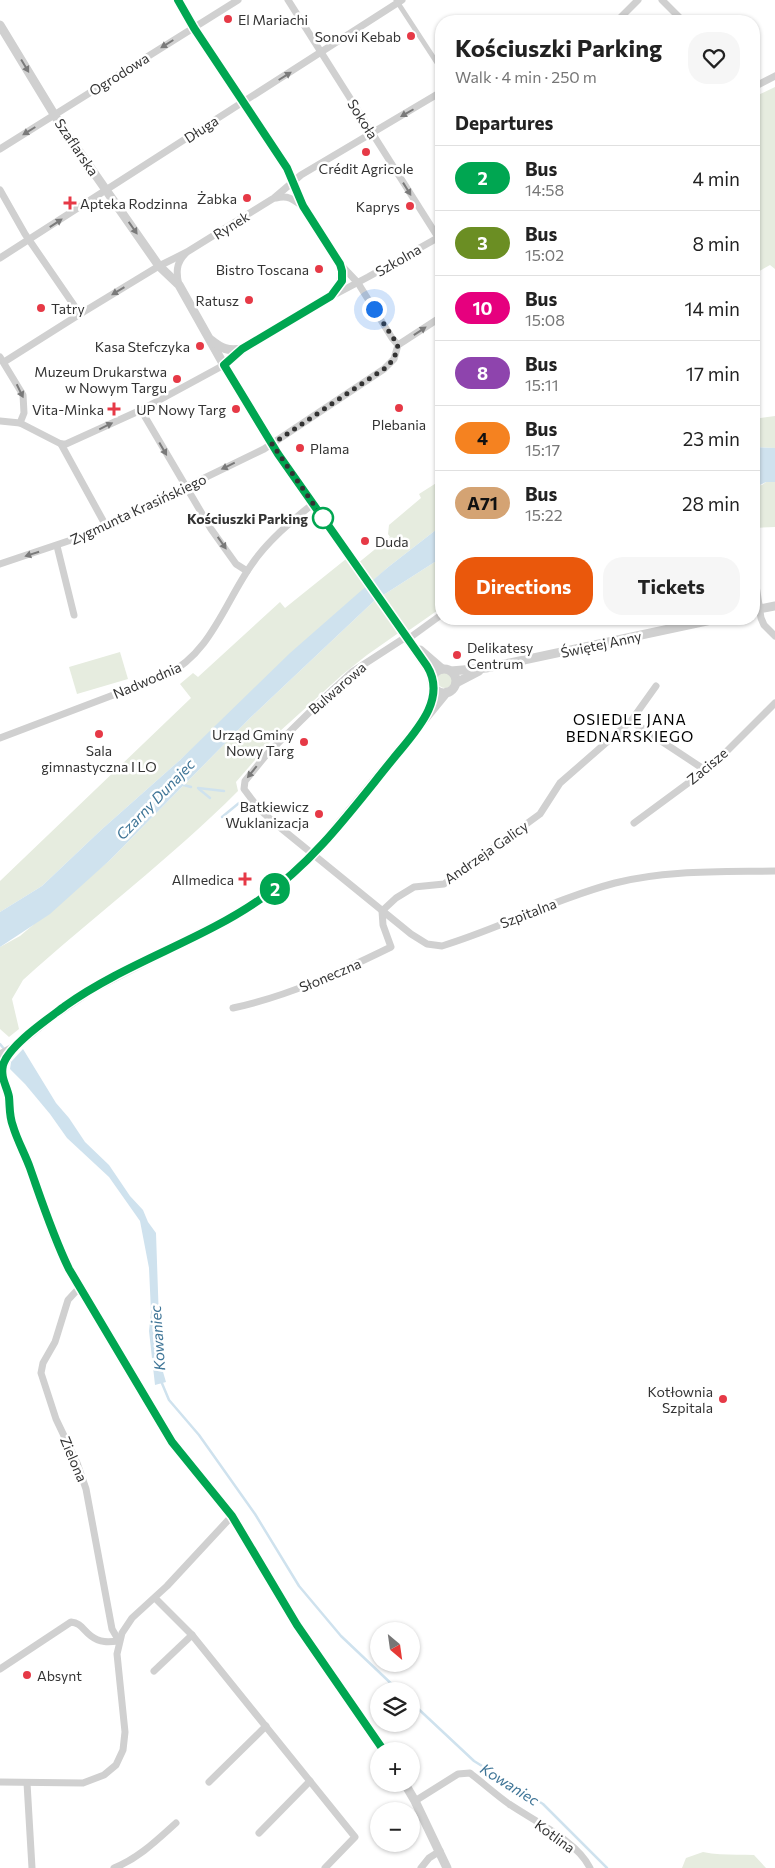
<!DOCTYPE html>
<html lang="en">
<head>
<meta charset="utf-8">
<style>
  body { margin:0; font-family:Commissioner,sans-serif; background:#f6f6f6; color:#222; height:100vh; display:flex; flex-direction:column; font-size:19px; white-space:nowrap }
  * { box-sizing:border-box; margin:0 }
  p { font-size:16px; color:#767676 }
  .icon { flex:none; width:28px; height:28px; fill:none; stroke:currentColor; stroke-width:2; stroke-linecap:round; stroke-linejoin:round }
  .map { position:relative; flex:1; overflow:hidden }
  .drawer { position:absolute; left:435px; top:15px; width:325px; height:610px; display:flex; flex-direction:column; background:#fff; border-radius:20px; box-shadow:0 1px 4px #0004 }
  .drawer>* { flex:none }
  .badge { padding:0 10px; border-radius:16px; font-size:18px; line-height:32px }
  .needle { width:32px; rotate:151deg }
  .tools { position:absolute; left:370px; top:1622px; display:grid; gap:10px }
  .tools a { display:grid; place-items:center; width:50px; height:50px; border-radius:50%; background:#fff; box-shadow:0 1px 4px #0004; font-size:25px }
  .you { position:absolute; width:25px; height:25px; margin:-12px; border:4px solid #fff; border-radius:50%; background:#1a73e8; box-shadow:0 0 0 8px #1a73e833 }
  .map>.badge { position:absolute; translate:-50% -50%; box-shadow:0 0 0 2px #fff }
  h2 { padding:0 20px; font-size:19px; line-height:45px }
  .round { display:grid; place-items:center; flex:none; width:52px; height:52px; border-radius:20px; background:#f6f6f6 }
  .overview { display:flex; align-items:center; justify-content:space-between; height:85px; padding:0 20px }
  h1 { font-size:24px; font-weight:700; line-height:38px }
  .primary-button { display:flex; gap:10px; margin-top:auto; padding:10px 20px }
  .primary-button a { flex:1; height:58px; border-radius:20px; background:#ea580c; color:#fff; font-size:20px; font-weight:700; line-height:58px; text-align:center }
  .primary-button a+a { background:#f6f6f6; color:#222 }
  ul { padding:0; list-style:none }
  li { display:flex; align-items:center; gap:15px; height:65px; padding:0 20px; border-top:1px solid #e0e0e0 }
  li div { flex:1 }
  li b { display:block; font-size:19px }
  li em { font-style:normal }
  li .badge { min-width:55px; font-weight:700; text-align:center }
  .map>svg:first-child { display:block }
</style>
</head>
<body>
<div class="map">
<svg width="775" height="1868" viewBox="0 0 775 1868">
  <rect width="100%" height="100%" fill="#fff"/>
  <!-- green -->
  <g fill="#e6ecdf">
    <path d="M 775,87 L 775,269 L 770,265 L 754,274 L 754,97 Z"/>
    <path d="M 775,416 L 775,448 L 754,447 L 754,419 Z"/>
    <path d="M 441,480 L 441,526 L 387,568 L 180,760 L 101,830 L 42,886 L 0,912 L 0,881 L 191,698 L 180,684 L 193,673 L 198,677 L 280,602 L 285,608 L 346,559 L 352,568 L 390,537 L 388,534 L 389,525 L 421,498 L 419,494 Z"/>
    <path d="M 766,482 L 775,482 L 775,527 L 754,528 L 754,486 L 762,485 Z"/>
    <path d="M 441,558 L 441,608 L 408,631 L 397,634 L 367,655 L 342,675 L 279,732 L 236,782 L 238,791 C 170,859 94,916 23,980 L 12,999 L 19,1029 L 9,1037 L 0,1029 L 0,947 L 20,936 L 110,860 L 250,718 L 374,601 Z"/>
    <path d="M 120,652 L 128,679 L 77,694 L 69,667 Z"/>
    <circle cx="445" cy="680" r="8"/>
    <path d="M 703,1852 C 720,1856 737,1854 754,1855 L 766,1868 L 682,1868 L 686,1858 Z"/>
  </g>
  <!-- water -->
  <g fill="#cfe2ee">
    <path d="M 754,447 L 775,448 L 775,482 L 766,482 L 756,487 L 754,486 Z"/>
    <path d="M 441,526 L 441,558 L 374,601 L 250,718 L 110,860 L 50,914 L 0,947 L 0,912 L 42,886 L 101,830 L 180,760 L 290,653 L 387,568 Z"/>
    <path d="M 23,1049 L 56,1103 L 69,1118 L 85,1142 L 109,1165 L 130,1196 L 143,1210 L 148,1222 L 156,1233 L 160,1350 L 161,1365 L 166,1382 L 155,1385 L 149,1331 L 151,1312 L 149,1268 L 140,1221 L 109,1177 L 67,1138 L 50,1114 L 25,1084 L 10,1069 L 11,1062 Z"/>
  </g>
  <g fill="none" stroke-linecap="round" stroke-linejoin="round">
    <!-- stream -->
    <g stroke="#cfe2ee" stroke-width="2.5">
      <path d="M 180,784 L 191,787"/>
      <path d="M 198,788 L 224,791"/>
      <path d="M 199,789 L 210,798"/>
      <path d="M 222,817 L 239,803"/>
      <path d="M 0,1044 L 5,1050"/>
      <path d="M 161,1381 L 169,1400 L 199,1435 L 255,1514 L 299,1586 L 341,1636 L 399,1691"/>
      <path d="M 411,1702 L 474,1761 L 543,1804 L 607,1868"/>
    </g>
    <!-- pedestrian -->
    <path stroke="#d0d0d0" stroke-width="5" d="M 396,0 L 441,69"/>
    <!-- minor -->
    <g stroke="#d0d0d0" stroke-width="7">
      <path d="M 288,0 L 441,242"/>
      <path d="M 662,0 L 683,21"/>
      <path d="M 617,21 L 638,0"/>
      <path d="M 754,87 L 775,76"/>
      <path d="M 0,149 L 238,0"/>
      <path d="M 0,190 L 25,234 L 80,314"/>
      <path d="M 276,198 C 288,195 293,199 302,206"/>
      <path d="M 0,258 L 402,0"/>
      <path d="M 179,285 C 176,273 176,263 185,254"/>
      <path d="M 332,296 L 368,277 L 441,236"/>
      <path d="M 398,345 L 441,317"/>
      <path d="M 0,357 L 23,395 L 24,413 L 20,423"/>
      <path d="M 4,362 L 80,314 L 159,266 L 187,252 L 274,198 L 301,175 L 441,92"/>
      <path d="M 141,410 L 211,529 L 236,564 L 247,571"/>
      <path d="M 0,421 L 20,423 L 61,444 L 66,444 L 141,410 L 224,365"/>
      <path d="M 61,444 L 106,526"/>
      <path d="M 57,546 L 74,615"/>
      <path d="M 0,564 L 89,534 L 264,449 L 384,369 L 394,359 L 398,345 L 392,338 L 358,283 L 340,264"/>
      <path d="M 754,572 L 761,618 L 764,625 L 775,636"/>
      <path d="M 406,637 L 352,672 L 326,696 L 267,754 L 245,781 L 244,789 L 259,809 L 277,825 L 411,934 L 427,944 L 442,946 C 501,928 555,899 615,883 C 666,870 722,872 775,871"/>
      <path d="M 408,639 L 441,615"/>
      <path d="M 631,721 L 705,770"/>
      <path d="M 0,738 L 166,675 C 211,653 225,602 252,564 C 266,543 293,519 313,504"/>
      <path d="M 634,823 L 714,764 L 775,703"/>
      <path d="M 233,1008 C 289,996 340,972 391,947 L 383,925 L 382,911 L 396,898 L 414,887 L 444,884 L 540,814 L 560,783 L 631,721 L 656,686"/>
      <path d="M 80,1287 L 68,1300 L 55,1342 L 43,1363 L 41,1373 L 56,1419 L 77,1463 L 86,1489 L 112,1629 L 119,1641"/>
      <path d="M 155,1598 L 192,1635 L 355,1837 L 325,1868"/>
      <path d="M 0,1669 L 71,1622 C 81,1623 83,1630 91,1636 C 100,1643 109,1642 119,1641"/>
      <path d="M 154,1671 L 192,1635"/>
      <path d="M 0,1782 L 83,1783 L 104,1775 L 116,1765 L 123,1750 L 125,1732 L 117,1654 L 122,1633 L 132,1618 L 167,1586 L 232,1516"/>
      <path d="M 209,1782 L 266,1726"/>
      <path d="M 27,1783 L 32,1868"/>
      <path d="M 415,1801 L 458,1774 L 470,1773 C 483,1783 495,1794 509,1804 C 534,1821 577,1841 590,1868"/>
      <path d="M 259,1833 L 310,1781"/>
      <path d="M 114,1868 C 139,1858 157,1840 176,1823"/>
      <path d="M 421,1868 L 429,1858 L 440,1851"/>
    </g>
    <!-- tertiary -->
    <g stroke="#d0d0d0" stroke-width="9">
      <path d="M 178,0 L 194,28 L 287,168 L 303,206 L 340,264 L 342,271 L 341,281 L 331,296 L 243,349 L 224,365"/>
      <path d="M 0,25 L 60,124 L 159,266 L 179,285 L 229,374 L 278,454 L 433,676"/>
      <path d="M 211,340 C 222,349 228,351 242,349"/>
      <path d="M 754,610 L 775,606"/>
      <path d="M 420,650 L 442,669"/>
      <circle cx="444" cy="681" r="12"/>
      <path d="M 451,671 L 486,668 L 716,619"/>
      <path d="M 456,683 L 479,671"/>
      <path d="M 426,715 L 433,696 L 434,687"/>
      <path d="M 0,1055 L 13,1048 L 51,1017 L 92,989 L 228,919 L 259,900 L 281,884 L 320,847 L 447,692"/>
      <path d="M 2,1068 L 11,1050"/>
      <path d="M 1,1072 L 9,1098 L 9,1106 L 13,1127 L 29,1164 L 55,1239 L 69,1269 L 172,1442 L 232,1516 L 297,1625 L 384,1751"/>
      <path d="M 405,1784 L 415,1801 L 447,1868"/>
    </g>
  </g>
  <!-- one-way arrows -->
  <defs><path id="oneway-solid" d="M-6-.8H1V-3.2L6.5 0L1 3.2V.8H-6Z" transform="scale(1.25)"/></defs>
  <g fill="#7a7a7a">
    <use href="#oneway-solid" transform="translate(167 44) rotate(148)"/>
    <use href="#oneway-solid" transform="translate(25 66) rotate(59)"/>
    <use href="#oneway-solid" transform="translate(285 76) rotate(-32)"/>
    <use href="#oneway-solid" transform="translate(407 113) rotate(150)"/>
    <use href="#oneway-solid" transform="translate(29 131) rotate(148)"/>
    <use href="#oneway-solid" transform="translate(407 189) rotate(58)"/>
    <use href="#oneway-solid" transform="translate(56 223) rotate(-33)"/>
    <use href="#oneway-solid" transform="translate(133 228) rotate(55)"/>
    <use href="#oneway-solid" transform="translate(118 291) rotate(149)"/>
    <use href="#oneway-solid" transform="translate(420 331) rotate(-34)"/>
    <use href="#oneway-solid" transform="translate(20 391) rotate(64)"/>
    <use href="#oneway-solid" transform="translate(106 426) rotate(-26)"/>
    <use href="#oneway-solid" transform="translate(163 449) rotate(60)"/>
    <use href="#oneway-solid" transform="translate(228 466) rotate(154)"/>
    <use href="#oneway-solid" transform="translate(222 543) rotate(55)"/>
    <use href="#oneway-solid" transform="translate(32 554) rotate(162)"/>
    <use href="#oneway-solid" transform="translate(252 772) rotate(129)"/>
  </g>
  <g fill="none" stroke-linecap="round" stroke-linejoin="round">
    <defs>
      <path id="line" d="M 178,0 L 194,28 L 287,168 L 303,206 L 340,264 L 342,271 L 342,281 L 331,296 L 242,349 L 224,365 L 278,454 L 427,666 C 448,700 414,733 393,759 C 353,808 315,861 262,898 C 201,941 127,962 65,1006 C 48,1019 9,1045 3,1065 C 0,1078 7,1086 9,1097 C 10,1107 9,1116 13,1126 C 17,1140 25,1154 30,1168 C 42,1202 53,1236 69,1269 L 172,1442 L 232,1516 L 297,1625 L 384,1751"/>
    </defs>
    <!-- line casing -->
    <use href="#line" stroke="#fff" stroke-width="11"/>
    <!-- line -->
    <use href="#line" stroke="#00a651" stroke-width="8"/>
    <!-- walk -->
    <path stroke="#333" stroke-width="5" stroke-dasharray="0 9" d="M 323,518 L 272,444 L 384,369 L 394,359 L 398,345 L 374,309"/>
  </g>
  <!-- markers -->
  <g fill="#e63946" stroke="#fff" stroke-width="2">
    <circle cx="228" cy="19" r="5"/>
    <circle cx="411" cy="36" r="5"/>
    <circle cx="366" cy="152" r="5"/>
    <circle cx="247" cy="198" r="5"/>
    <path d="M67.5 195.5h5v5h5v5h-5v5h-5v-5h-5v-5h5z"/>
    <circle cx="410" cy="206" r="5"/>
    <circle cx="319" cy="269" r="5"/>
    <circle cx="249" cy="300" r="5"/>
    <circle cx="41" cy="308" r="5"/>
    <circle cx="200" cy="346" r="5"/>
    <circle cx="177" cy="379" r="5"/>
    <circle cx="399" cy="408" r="5"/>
    <path d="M111.5 401.5h5v5h5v5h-5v5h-5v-5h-5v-5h5z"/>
    <circle cx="236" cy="409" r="5"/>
    <circle cx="300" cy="448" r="5"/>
    <circle cx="365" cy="541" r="5"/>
    <circle cx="457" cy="655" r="5"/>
    <circle cx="99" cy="734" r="5"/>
    <circle cx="304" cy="742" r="5"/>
    <circle cx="319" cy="814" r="5"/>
    <path d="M242.5 871.5h5v5h5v5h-5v5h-5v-5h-5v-5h5z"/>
    <circle cx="723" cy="1399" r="5"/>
    <circle cx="27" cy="1675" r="5"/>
  </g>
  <circle fill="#fff" stroke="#00a651" stroke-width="2.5" cx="323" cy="518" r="10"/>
  <g text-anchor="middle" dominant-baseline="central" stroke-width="5" stroke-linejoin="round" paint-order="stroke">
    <!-- poi labels -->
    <g font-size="14" fill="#333" stroke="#fff" text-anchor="end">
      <text x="238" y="19" text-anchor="start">El Mariachi</text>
      <text x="401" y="36">Sonovi Kebab</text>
      <text x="366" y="168" text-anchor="middle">Crédit Agricole</text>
      <text x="237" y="198">Żabka</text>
      <text x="80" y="203" text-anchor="start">Apteka Rodzinna</text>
      <text x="400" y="206">Kaprys</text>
      <text x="309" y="269">Bistro Toscana</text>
      <text x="239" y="300">Ratusz</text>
      <text x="51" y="308" text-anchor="start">Tatry</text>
      <text x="190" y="346">Kasa Stefczyka</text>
      <text x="167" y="371">Muzeum Drukarstwa<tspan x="167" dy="16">w Nowym Targu</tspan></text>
      <text x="104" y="409">Vita-Minka</text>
      <text x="226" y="409">UP Nowy Targ</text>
      <text x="399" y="424" text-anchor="middle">Plebania</text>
      <text x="310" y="448" text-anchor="start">Plama</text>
      <text x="375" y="541" text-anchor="start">Duda</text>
      <text x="467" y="647" text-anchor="start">Delikatesy<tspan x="467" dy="16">Centrum</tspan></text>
      <text x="294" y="734">Urząd Gminy<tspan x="294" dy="16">Nowy Targ</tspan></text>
      <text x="99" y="750" text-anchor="middle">Sala<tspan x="99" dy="16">gimnastyczna I LO</tspan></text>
      <text x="309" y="806">Batkiewicz<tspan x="309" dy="16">Wuklanizacja</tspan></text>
      <text x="234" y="879">Allmedica</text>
      <text x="713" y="1391">Kotłownia<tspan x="713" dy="16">Szpitala</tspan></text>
      <text x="37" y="1675" text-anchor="start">Absynt</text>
    </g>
    <!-- street labels -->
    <g font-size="14" fill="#333" stroke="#fff">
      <text transform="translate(119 74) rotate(-32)">Ogrodowa</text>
      <text transform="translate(363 119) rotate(58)">Sokoła</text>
      <text transform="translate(201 129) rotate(-33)">Długa</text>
      <text transform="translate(77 147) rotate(56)">Szaflarska</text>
      <text transform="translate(231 225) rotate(-32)">Rynek</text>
      <text transform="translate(398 260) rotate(-30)">Szkolna</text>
      <text transform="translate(138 509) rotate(-25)">Zygmunta Krasińskiego</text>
      <text transform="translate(601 644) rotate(-12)">Świętej Anny</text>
      <text transform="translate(147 680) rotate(-23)">Nadwodnia</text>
      <text transform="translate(337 688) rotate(-41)">Bulwarowa</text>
      <text transform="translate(707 766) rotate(-40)">Zacisze</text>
      <text transform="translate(486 852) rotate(-35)">Andrzeja Galicy</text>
      <text transform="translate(528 913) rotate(-21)">Szpitalna</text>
      <text transform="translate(330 975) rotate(-23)">Słoneczna</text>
      <text transform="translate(74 1459) rotate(67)">Zielona</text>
      <text transform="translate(555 1836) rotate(36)">Kotlina</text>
    </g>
    <!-- stop labels -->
    <g font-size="14" font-weight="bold" fill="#333" stroke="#fff" text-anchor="end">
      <text x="308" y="518">Kościuszki Parking</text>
    </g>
    <!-- neighbourhood labels -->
    <g font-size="15" letter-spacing="1" fill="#000" stroke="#fff">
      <text x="630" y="719">OSIEDLE JANA<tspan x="630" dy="17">BEDNARSKIEGO</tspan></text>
    </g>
    <!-- water labels -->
    <g font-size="15" font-style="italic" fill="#3f7597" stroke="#fff">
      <text transform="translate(155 799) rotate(-46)">Czarny Dunajec</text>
      <text transform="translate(157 1338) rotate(-94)">Kowaniec</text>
      <text transform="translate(510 1784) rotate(32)">Kowaniec</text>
    </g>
  </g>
</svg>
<div class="tools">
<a><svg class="needle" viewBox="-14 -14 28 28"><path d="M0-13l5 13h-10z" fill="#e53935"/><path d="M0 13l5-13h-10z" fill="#767676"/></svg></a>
<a><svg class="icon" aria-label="layers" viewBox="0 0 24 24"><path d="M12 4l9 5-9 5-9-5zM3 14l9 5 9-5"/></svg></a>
<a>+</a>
<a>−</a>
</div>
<div class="you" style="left:374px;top:309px"></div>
<b class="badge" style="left:275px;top:889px;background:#00a651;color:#fff">2</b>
<section class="drawer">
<div class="overview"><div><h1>Kościuszki Parking</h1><p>Walk · 4 min · 250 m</p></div><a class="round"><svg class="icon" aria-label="heart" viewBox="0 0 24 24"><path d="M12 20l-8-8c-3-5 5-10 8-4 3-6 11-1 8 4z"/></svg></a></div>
<h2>Departures</h2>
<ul>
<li><span class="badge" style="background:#00a651;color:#fff">2</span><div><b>Bus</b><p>14:58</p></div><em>4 min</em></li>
<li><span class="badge" style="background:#6b8e23;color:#fff">3</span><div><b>Bus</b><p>15:02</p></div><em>8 min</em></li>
<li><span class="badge" style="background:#e6007e;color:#fff">10</span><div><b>Bus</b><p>15:08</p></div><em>14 min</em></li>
<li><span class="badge" style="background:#8e44ad;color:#fff">8</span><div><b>Bus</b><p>15:11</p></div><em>17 min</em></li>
<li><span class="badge" style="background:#f58220;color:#111">4</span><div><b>Bus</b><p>15:17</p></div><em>23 min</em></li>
<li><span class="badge" style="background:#d4a373;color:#111">A71</span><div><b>Bus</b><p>15:22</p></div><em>28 min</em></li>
</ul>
<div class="primary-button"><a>Directions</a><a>Tickets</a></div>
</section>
</div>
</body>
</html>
